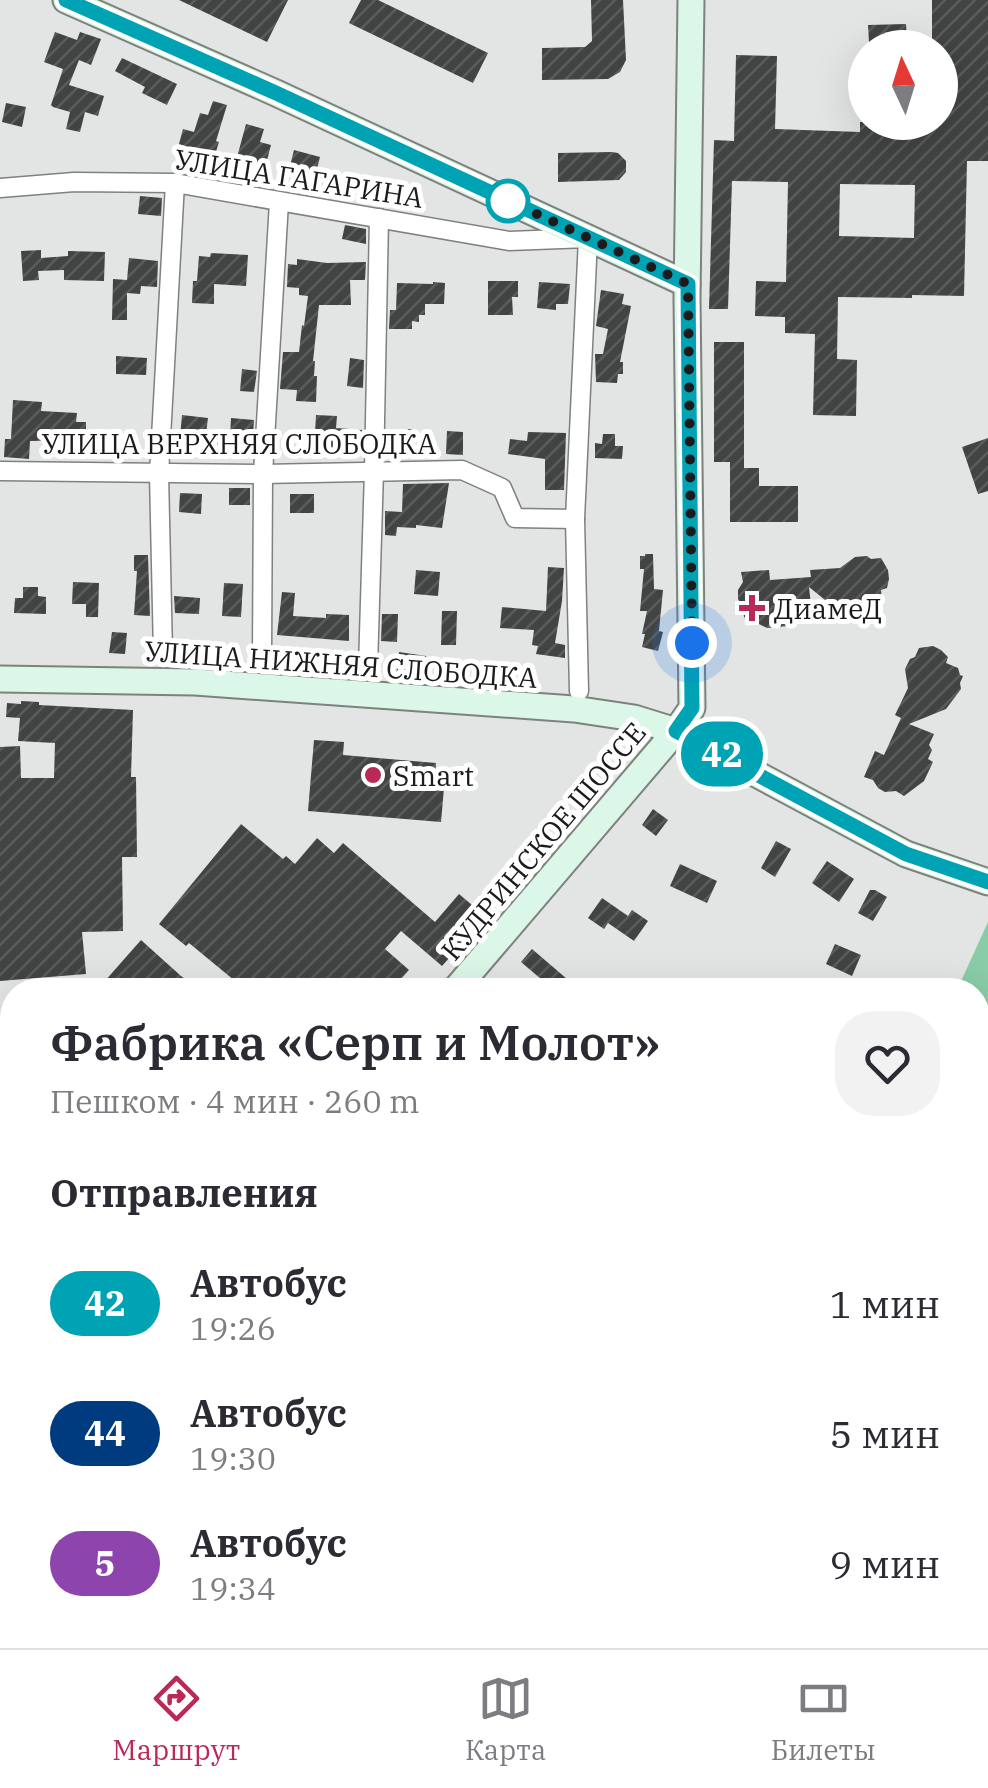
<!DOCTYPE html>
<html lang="ru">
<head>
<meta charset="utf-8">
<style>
  body { margin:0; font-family:"IBM Plex Serif",serif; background:#f2f2f3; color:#2b2b33; height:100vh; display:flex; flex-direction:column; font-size:38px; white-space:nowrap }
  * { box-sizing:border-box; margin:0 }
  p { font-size:32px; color:#7c7c81 }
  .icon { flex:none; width:55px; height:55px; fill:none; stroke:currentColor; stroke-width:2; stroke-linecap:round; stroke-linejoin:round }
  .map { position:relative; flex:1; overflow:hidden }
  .panel { position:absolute; left:0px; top:978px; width:990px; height:672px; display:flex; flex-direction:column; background:#fff; border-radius:40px 40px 0 0; box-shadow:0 10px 40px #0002 }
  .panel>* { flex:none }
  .badge { padding:0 20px; border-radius:32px; font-size:35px; line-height:65px }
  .needle { width:65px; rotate:356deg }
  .fabs { position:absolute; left:848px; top:30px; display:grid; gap:20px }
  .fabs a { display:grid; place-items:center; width:110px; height:110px; border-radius:50%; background:#fff; box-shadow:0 10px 40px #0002; font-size:50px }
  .you { position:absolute; width:50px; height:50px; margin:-25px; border:8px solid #fff; border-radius:50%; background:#1a73e8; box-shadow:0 0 0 15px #1a73e833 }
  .map>.badge { position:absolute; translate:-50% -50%; box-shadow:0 0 0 5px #fff }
  h2 { padding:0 50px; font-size:38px; line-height:90px }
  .round { display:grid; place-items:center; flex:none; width:105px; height:105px; border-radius:40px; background:#f2f2f3 }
  .headline { display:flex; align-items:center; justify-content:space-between; height:170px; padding:0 50px }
  h1 { font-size:48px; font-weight:600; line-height:75px }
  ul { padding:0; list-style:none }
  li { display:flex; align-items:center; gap:30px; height:130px; padding:0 50px }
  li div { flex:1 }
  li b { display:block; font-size:38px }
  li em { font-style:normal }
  li .badge { min-width:110px; font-weight:700; text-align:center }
  .tabs { display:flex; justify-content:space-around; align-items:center; height:140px; border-top:2px solid #e1e1e2; background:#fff; font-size:28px; color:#7c7c81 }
  .tabs a { display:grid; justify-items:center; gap:5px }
  .tabs .selected { color:#b92a56 }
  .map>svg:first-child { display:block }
</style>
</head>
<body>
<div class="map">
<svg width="988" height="1648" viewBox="0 0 988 1648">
  <defs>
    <pattern id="building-hatch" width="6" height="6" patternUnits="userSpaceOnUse" patternTransform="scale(2.5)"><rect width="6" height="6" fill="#424443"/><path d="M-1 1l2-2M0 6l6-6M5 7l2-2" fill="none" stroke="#5a5c5b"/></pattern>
  </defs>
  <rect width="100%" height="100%" fill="#e2e5e3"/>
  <!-- green -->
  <g fill="#89cca6">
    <path d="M 988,922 L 988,1173 L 978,1201 L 978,990 L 957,990 Z"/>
    <path d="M 978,1516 L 988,1517 L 988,1648 L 947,1648 L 948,1638 L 978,1638 Z"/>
    <path d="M 729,1638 L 904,1638 L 903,1648 L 732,1648 Z"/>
  </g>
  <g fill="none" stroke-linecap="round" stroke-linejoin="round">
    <!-- river -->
    <g stroke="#44a071" stroke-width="28">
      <path d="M 978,1087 L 988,1066"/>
      <path d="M 768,1648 L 768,1638"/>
    </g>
  </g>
  <!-- building -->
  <g fill="url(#building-hatch)" fill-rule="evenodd">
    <path d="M 179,0 L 288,0 L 267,42 Z"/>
    <path d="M 361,0 L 378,0 L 488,53 L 473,83 L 349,23 Z"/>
    <path d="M 591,0 L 623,0 L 626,60 L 620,72 L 608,79 L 542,80 L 542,48 L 585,47 L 592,41 Z"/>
    <path d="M 932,0 L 988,0 L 988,161 L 967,161 L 964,296 L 912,295 L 912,298 L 838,297 L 837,359 L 857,360 L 856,416 L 813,415 L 815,334 L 785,333 L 785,317 L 755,316 L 756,281 L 786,282 L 788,182 L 732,181 L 728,309 L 709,309 L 714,140 L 734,141 L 736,55 L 777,56 L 775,129 L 860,132 L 860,122 L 940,122 L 940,48 L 932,48 ZM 840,184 L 915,185 L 914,238 L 839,236 Z"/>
    <path d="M 906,24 L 907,42 L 869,42 L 868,25 Z"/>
    <path d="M 55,32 L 77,40 L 80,32 L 101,39 L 91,65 L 79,60 L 69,85 L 104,96 L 98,116 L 85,112 L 80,132 L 66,129 L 70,112 L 53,107 L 51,105 L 63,69 L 44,62 Z"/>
    <path d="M 122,58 L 177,84 L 167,105 L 142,93 L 145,87 L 115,71 Z"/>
    <path d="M 213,101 L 227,105 L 216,141 L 219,142 L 213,161 L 190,154 L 192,148 L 179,144 L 183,129 L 194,132 L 200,113 L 208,115 Z"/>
    <path d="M 6,103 L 26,107 L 22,127 L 2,122 Z"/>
    <path d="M 246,124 L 264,129 L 260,142 L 271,145 L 265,168 L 236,161 Z"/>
    <path d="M 294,150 L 320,157 L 315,177 L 289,170 Z"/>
    <path d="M 612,152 L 618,153 L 626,161 L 626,172 L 619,180 L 558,182 L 558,153 Z"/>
    <path d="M 140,196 L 162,198 L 161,216 L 138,214 Z"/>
    <path d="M 345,225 L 366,229 L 366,244 L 342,239 Z"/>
    <path d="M 41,250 L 41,258 L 68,256 L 68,251 L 105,252 L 104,281 L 64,280 L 64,270 L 38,271 L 39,280 L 23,281 L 21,251 Z"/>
    <path d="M 211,253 L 248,255 L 246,286 L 214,284 L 214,304 L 192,303 L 193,281 L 197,281 L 199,256 L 210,257 Z"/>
    <path d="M 129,258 L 158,261 L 157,287 L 141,286 L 140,294 L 127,293 L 127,320 L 112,320 L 113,279 L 127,280 Z"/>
    <path d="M 297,259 L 327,263 L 366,262 L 365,280 L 350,280 L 351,305 L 319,305 L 313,361 L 315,361 L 314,376 L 317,376 L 316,402 L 296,401 L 297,390 L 280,389 L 283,352 L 299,352 L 302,325 L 304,326 L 308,296 L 299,295 L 299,288 L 287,287 L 288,264 L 297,265 Z"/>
    <path d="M 488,281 L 518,281 L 518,297 L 512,297 L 513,315 L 488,315 Z"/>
    <path d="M 433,282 L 445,283 L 444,304 L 425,304 L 425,315 L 419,315 L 419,322 L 412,321 L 412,329 L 389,329 L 390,310 L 396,310 L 397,283 L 433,284 Z"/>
    <path d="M 539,282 L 570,284 L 568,304 L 556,304 L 556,310 L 537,308 Z"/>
    <path d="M 601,290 L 624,294 L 622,304 L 631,306 L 620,362 L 623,362 L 623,374 L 618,374 L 617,383 L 596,382 L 595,354 L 603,354 L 608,329 L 596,326 Z"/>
    <path d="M 714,342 L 744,342 L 744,468 L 759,468 L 759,486 L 798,486 L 798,522 L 730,522 L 730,462 L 714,462 Z"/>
    <path d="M 116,356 L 147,358 L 146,375 L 116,374 Z"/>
    <path d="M 350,358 L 364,360 L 363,388 L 347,386 Z"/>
    <path d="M 242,369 L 257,371 L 254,392 L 240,391 Z"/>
    <path d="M 13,400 L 42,402 L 41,411 L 77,413 L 76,422 L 86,422 L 86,440 L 30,441 L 29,459 L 4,457 L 5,439 L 11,439 Z"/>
    <path d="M 182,415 L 208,418 L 206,434 L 230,437 L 231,418 L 254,420 L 252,449 L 212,446 L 211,452 L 179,448 Z"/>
    <path d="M 316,415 L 337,416 L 336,428 L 362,430 L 361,456 L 345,454 L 345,452 L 314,451 Z"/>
    <path d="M 398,429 L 413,429 L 414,454 L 399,455 Z"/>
    <path d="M 447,431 L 463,432 L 463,455 L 446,454 Z"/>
    <path d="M 528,432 L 566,433 L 564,490 L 545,490 L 545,459 L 508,454 L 510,439 L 527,441 Z"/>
    <path d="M 603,434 L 615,434 L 615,446 L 623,446 L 622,459 L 595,458 L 595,443 L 602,444 Z"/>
    <path d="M 988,438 L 988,491 L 978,494 L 962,447 Z"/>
    <path d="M 449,483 L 442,528 L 416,525 L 416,528 L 397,527 L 396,536 L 385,535 L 385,511 L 402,512 L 403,484 Z"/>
    <rect x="229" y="488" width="21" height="17"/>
    <path d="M 180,493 L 202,494 L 201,514 L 179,512 Z"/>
    <rect x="290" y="494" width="24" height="19"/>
    <path d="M 645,554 L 653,554 L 654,589 L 663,590 L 659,631 L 663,632 L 658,651 L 642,647 L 645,634 L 642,634 L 647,611 L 640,611 L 644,569 L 640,569 L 640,556 L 645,556 Z"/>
    <path d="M 134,555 L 148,555 L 150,616 L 134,615 L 137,571 L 134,571 Z"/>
    <path d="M 867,556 L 871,559 L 881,558 L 888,570 L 889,579 L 887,588 L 881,590 L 882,602 L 877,607 L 877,611 L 870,611 L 864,615 L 840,612 L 809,587 L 812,614 L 800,614 L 797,619 L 787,620 L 788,626 L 767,628 L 744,617 L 743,608 L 738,599 L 738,590 L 743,582 L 741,572 L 769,570 L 770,580 L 811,577 L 810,570 L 840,568 L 855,557 Z"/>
    <path d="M 548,567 L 564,568 L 562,601 L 555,643 L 565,645 L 565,658 L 536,654 L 538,646 L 532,645 L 534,630 L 500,628 L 502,607 L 546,611 Z"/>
    <path d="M 416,570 L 440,572 L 438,596 L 414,594 Z"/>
    <path d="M 73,582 L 99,583 L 98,617 L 86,617 L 86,604 L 72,604 Z"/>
    <path d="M 224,583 L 243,584 L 241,617 L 222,616 Z"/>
    <path d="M 23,587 L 38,587 L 38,596 L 46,597 L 46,614 L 14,613 L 15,598 L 23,598 Z"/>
    <path d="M 282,592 L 295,593 L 293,616 L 326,618 L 326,614 L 349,615 L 349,641 L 277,635 Z"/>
    <path d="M 174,596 L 200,598 L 199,614 L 175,613 Z"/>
    <path d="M 442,611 L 457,611 L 456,645 L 441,645 Z"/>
    <path d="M 382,614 L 398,614 L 397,642 L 381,641 Z"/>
    <path d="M 112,632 L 127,633 L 125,654 L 109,653 Z"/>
    <path d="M 933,646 L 941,650 L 948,657 L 946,663 L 958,668 L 960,675 L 963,676 L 960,683 L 961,689 L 946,709 L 909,724 L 934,734 L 929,745 L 932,750 L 928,759 L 933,762 L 924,781 L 904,796 L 896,791 L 885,792 L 878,788 L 873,780 L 864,777 L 875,751 L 884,755 L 901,718 L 895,715 L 908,688 L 905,669 L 910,659 L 915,657 L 919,648 Z"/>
    <path d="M 399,652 L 426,656 L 424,680 L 396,677 Z"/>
    <path d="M 21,701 L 39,702 L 39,705 L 133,710 L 131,777 L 136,777 L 137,857 L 122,857 L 123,931 L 82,932 L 86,974 L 0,981 L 0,747 L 20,746 L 21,778 L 54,778 L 55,743 L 18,741 L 20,718 L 6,717 L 7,703 L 21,704 Z"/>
    <path d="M 314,740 L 344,742 L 343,755 L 436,763 L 434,787 L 444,788 L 441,822 L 308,811 Z"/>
    <path d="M 653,809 L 668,820 L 656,836 L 642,825 Z"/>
    <path d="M 241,824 L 283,859 L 286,856 L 295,864 L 317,838 L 334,853 L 343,843 L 435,922 L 459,894 L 472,905 L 481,894 L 495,907 L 442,966 L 401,931 L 385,949 L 409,970 L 391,990 L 246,990 L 189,943 L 186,946 L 159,924 Z"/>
    <path d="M 776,841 L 791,849 L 775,877 L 761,868 Z"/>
    <path d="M 827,861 L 854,879 L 839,902 L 812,883 Z"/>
    <path d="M 680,864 L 717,881 L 707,903 L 670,886 Z"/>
    <path d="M 870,890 L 875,890 L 887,897 L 873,921 L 858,913 Z"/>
    <path d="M 602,898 L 628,916 L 632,910 L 648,921 L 634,941 L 608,923 L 604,929 L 588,918 Z"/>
    <path d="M 141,940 L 181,976 L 200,990 L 97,990 Z"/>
    <path d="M 835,944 L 861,955 L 852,976 L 826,964 Z"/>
    <path d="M 532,949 L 567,979 L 557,990 L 554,990 L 521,962 Z"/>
    <path d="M 12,1213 L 12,1269 L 0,1258 L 0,1226 Z"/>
    <path d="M 0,1359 L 12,1373 L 12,1400 L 0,1413 Z"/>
  </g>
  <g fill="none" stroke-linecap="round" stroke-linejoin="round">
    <defs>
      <g id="street">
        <path d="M 0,188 L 74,182 L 175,183 L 509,241 L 588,238 L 575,519 L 579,691"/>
        <path d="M 0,471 L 263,474 L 462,470 L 502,488 L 515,518 L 575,519"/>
        <path d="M 163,654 L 159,474 L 175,183"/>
        <path d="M 262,657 L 263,474 L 279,202"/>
        <path d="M 368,667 L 374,471 L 379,218"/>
        <path d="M 978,1304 L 988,1278"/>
        <path d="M 903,1648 L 904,1638"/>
      </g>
      <g id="secondary">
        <path d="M 66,0 L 276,93 L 687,284"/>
        <path d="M 0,679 L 195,682 L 574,709 L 634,718 L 676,731 L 906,854 L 988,882"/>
        <path d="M 455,990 L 676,731 L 692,708 L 687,299 L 691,0"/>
        <path d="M 0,1493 L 12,1479"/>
      </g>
    </defs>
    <!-- street casing -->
    <use href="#street" stroke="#7e817f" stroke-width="21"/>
    <!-- secondary casing -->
    <use href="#secondary" stroke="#7e817f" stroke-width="29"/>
    <!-- street -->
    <use href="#street" stroke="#fff" stroke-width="18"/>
    <!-- secondary -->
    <use href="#secondary" stroke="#dbf7e7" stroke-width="25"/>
  </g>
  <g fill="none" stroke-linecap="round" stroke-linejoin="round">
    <defs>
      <path id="line" d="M 66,0 L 276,93 L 688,284 L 692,708 L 676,731 L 906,854 L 988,882"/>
    </defs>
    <!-- line casing -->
    <use href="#line" stroke="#fff" stroke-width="22"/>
    <!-- line -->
    <use href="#line" stroke="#00a3b4" stroke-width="15"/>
    <!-- walk -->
    <path stroke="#1a1b1a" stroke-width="10" stroke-dasharray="0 18" d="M 508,201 L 498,196 L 688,284 L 692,643"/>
  </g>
  <!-- markers -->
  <circle fill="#fff" stroke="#00a3b4" stroke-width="5" cx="508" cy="201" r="20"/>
  <g fill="#b92a56" stroke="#fff" stroke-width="4">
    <path d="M747 593h10v10h10v10h-10v10h-10v-10h-10v-10h10z"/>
    <circle cx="373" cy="775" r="10"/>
  </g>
  <g text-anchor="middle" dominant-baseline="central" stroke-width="10" stroke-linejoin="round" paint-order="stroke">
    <!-- street labels -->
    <g font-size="28" fill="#1a1b1a" stroke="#fff">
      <text transform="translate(299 178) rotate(9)">УЛИЦА ГАГАРИНА</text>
      <text x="239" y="443">УЛИЦА ВЕРХНЯЯ СЛОБОДКА</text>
      <text transform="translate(341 664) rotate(4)">УЛИЦА НИЖНЯЯ СЛОБОДКА</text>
      <text transform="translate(543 841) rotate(-50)">КУДРИНСКОЕ ШОССЕ</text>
    </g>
    <!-- poi labels -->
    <g font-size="28" fill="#1a1b1a" stroke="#fff" text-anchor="start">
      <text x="774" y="608">ДиамеД</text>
      <text x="393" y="775">Smart</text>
    </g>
  </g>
</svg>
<div class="fabs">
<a><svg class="needle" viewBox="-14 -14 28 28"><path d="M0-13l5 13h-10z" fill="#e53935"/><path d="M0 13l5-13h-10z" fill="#7c7c81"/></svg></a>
</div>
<div class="you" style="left:692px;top:643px"></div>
<b class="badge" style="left:722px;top:754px;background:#00a3b4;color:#fff">42</b>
<section class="panel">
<div class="headline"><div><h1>Фабрика «Серп и Молот»</h1><p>Пешком · 4 мин · 260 m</p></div><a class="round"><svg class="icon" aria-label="heart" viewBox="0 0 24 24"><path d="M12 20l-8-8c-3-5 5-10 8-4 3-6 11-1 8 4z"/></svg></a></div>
<h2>Отправления</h2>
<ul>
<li><span class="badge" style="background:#00a3b4;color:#fff">42</span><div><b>Автобус</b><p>19:26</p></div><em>1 мин</em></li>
<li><span class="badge" style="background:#003b80;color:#fff">44</span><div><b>Автобус</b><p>19:30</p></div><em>5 мин</em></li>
<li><span class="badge" style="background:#8e44ad;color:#fff">5</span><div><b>Автобус</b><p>19:34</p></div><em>9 мин</em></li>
</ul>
</section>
</div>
<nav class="tabs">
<a class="selected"><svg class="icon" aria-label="directions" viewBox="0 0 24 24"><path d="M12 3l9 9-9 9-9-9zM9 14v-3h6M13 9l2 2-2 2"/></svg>Маршрут</a>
<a><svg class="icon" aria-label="map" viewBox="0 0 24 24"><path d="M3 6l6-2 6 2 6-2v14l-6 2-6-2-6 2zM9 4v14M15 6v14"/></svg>Карта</a>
<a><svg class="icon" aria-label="tickets" viewBox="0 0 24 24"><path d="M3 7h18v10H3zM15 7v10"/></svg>Билеты</a>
</nav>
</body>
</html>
